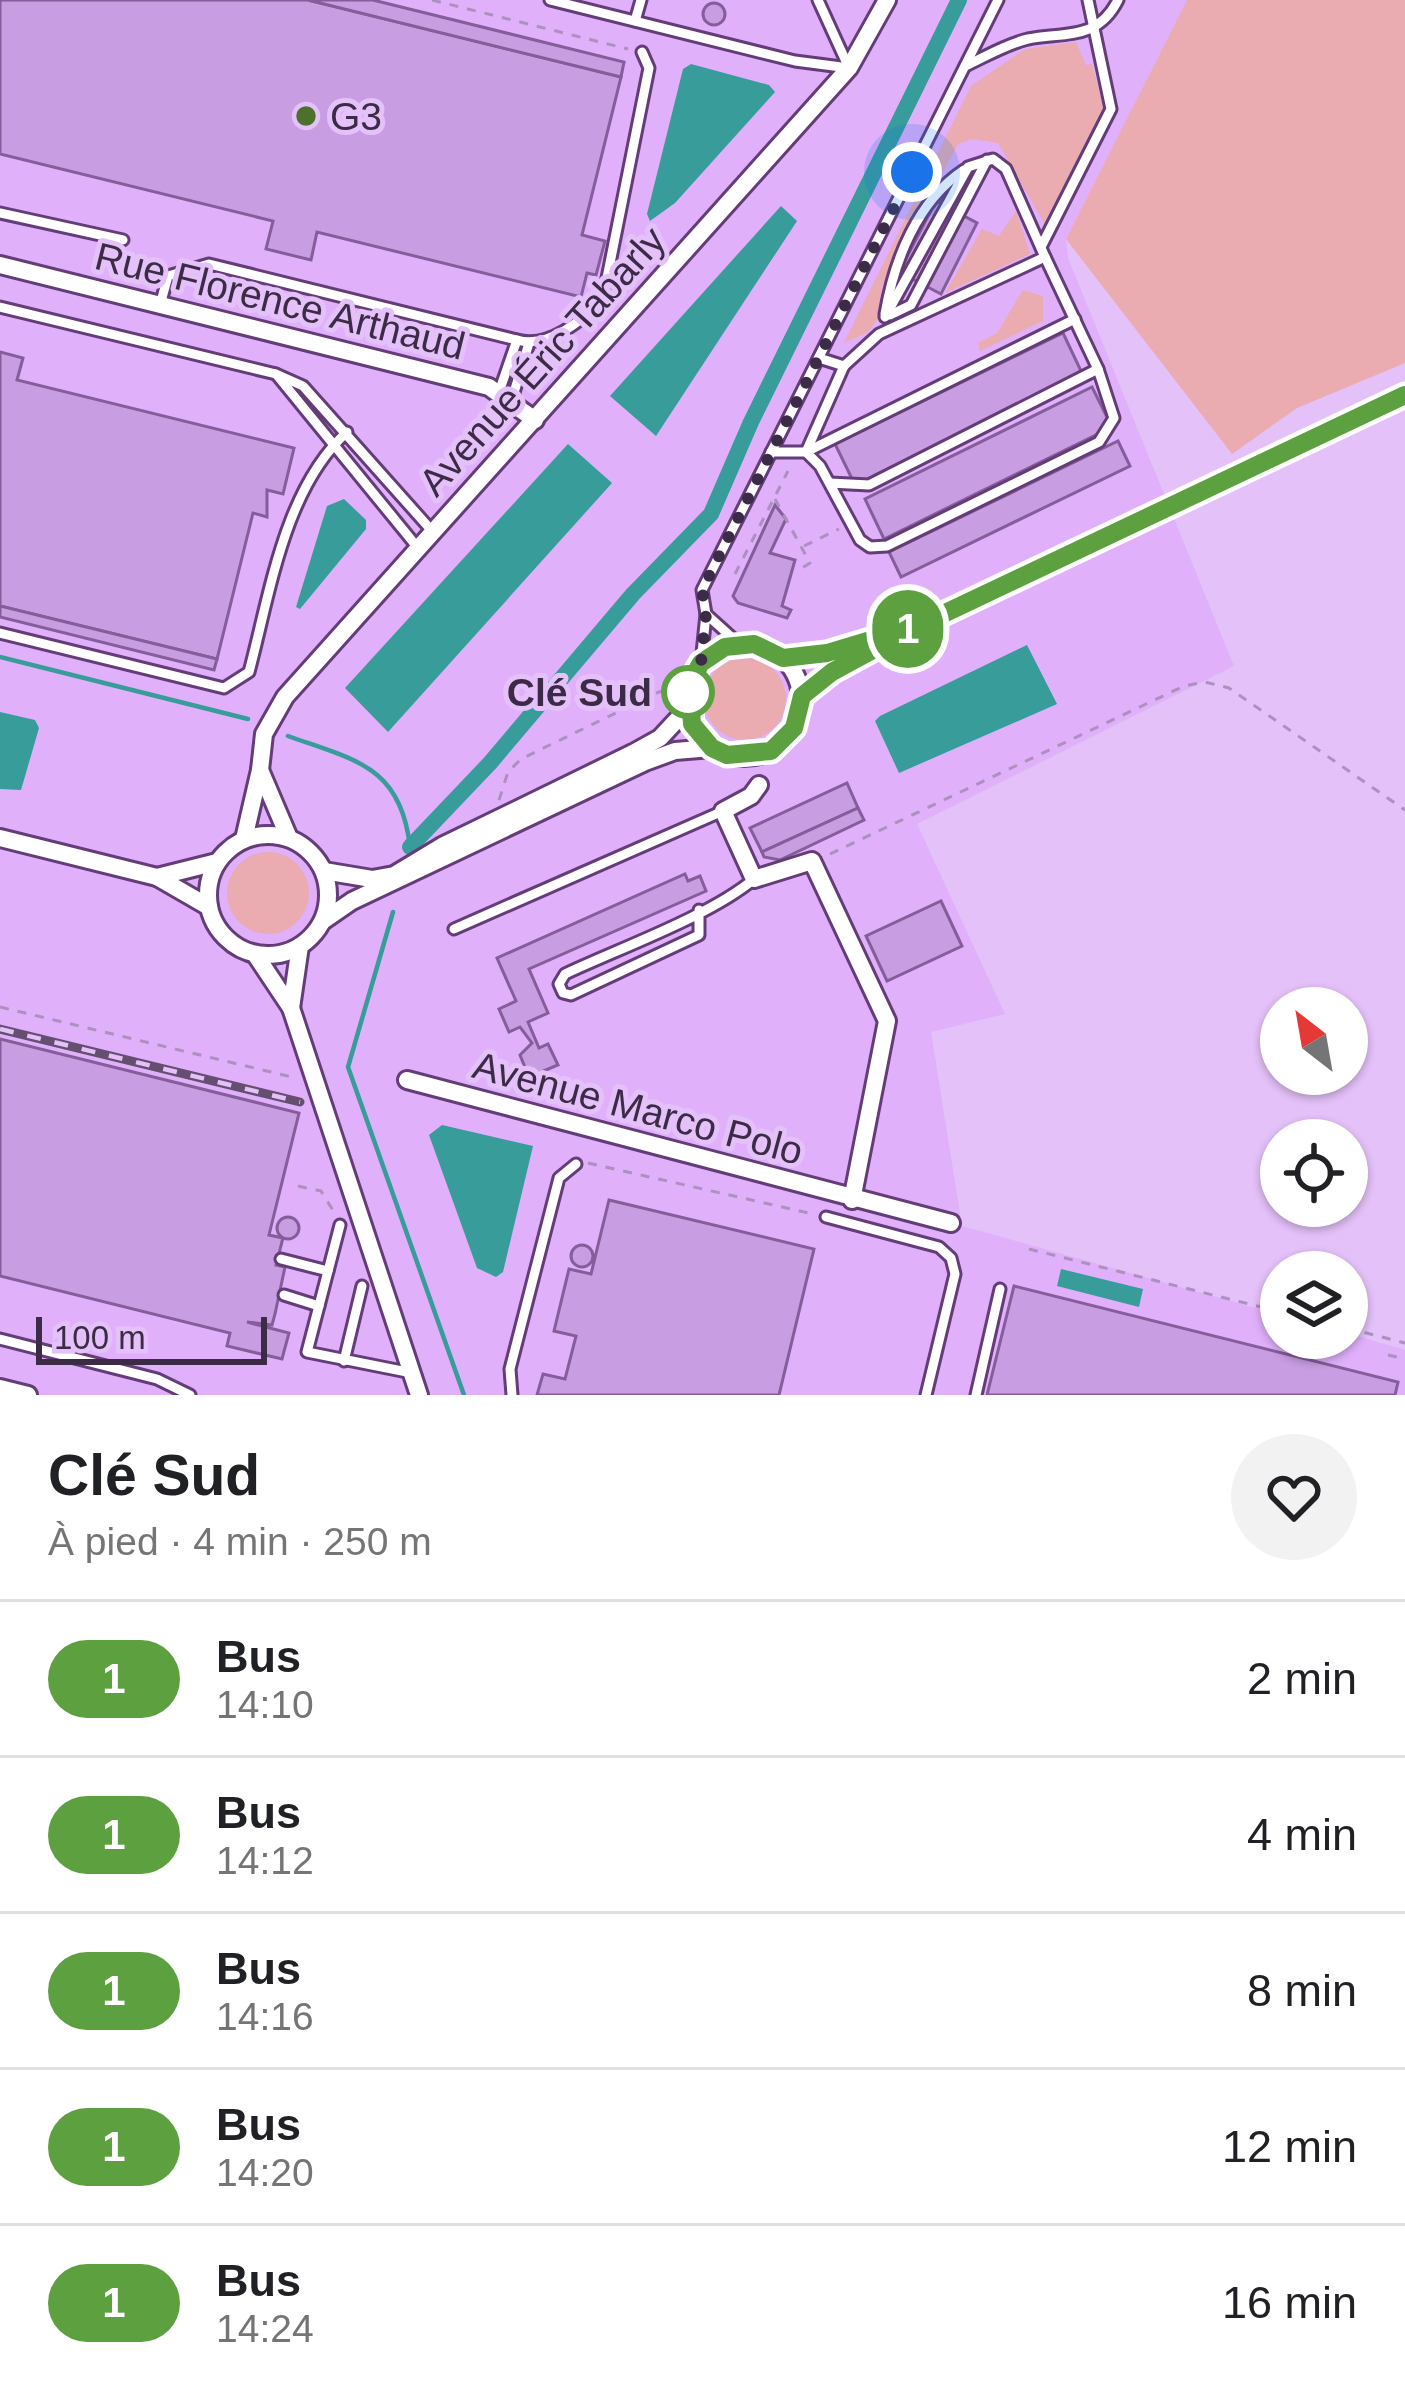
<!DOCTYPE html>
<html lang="fr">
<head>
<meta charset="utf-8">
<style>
  body { margin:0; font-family:Arial,sans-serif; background:#f2f2f2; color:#202124; height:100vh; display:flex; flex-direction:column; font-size:45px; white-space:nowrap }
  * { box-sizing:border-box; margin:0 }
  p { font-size:39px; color:#757577 }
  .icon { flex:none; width:66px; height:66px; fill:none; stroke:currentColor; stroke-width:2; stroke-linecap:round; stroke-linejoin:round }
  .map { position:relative; height:1395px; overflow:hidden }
  .sheet { display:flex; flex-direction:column; background:#fff; flex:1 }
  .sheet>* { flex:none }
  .badge { padding:0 24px; border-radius:39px; font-size:42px; line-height:78px }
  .needle { width:78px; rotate:329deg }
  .tools { position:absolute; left:1260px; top:987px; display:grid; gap:24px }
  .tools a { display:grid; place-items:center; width:108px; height:108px; border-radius:50%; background:#fff; box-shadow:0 3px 9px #0004; font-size:60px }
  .scale { position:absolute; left:36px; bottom:30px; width:231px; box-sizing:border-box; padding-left:12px; border:6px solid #3c2b46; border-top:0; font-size:33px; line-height:42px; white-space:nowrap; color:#3c2b46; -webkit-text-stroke:9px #e4c1f9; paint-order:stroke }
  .you { position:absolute; width:60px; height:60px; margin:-30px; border:9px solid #fff; border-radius:50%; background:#1a73e8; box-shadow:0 0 0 18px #1a73e833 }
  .map>.badge { position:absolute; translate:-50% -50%; box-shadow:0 0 0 6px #fff }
  .round { display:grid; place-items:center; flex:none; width:126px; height:126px; border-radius:63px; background:#f2f2f2 }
  .overview { display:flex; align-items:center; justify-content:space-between; height:204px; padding:0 48px }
  h1 { font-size:57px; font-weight:700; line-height:90px }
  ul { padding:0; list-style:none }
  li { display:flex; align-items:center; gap:36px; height:156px; padding:0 48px; border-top:3px solid #e0e0e0 }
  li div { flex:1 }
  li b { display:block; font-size:45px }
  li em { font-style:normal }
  li .badge { min-width:132px; font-weight:700; text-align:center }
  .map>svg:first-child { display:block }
</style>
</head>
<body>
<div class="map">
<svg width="1405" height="1395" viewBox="0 0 1405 1395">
  <rect width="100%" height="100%" fill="#e4c1f9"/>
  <!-- built -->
  <path fill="#e0b0fb" d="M 0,0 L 1187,0 L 1066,239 L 1068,258 L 1234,666 L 917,824 L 1005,1014 L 931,1032 L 962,1226 L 1281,1315 L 1281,1338 L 1347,1338 L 1347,1333 L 1405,1350 L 1405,1395 L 0,1395 Z"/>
  <!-- green -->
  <g fill="#eaabb1">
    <path d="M 1187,0 L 1405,0 L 1405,363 L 1297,408 L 1232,454 L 1066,239 Z"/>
    <path d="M 1076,42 L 1086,65 L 1092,64 L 1104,110 L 1046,226 L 998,143 L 972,139 L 958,144 L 882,285 L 877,320 L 868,332 L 844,343 L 971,86 L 1025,49 Z"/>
    <path d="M 1016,211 L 1030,254 L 945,293 L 982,229 L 999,236 Z"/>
    <path d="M 1023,290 L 1043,296 L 1043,321 L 980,351 L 978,343 L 997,333 Z"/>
    <circle cx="745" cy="699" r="41"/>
    <circle cx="268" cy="893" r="41"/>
  </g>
  <!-- water -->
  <g fill="#379c9a">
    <path d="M 691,64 L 769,85 L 775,92 L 675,203 L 650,221 L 647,214 L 683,69 Z"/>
    <path d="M 781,206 L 797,221 L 656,436 L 610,396 Z"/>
    <path d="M 568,444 L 612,483 L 388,732 L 345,688 Z"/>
    <path d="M 344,499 L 366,520 L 366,529 L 300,609 L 296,607 L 327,506 Z"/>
    <path d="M 1027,645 L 1057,704 L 899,773 L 875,721 L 880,716 Z"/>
    <path d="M 0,712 L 35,720 L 39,728 L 21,790 L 0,789 Z"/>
    <path d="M 442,1125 L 533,1146 L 503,1272 L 496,1277 L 477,1268 L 429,1135 Z"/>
    <path d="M 1061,1269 L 1143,1289 L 1139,1307 L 1057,1286 Z"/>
  </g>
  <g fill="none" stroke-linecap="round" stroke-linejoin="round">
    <!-- stream -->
    <g stroke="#379c9a" stroke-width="4.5">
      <path d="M 0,657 L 248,719"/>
      <path d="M 288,736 C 355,760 401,766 410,847"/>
      <path d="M 393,912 L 348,1067 L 464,1395"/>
    </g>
    <!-- canal -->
    <path stroke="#379c9a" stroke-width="16" d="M 410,847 L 490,763 L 633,594 L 711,514 L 751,422 L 959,0"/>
  </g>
  <!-- building -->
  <g fill="#c89de1" stroke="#855d9b" stroke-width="3">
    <path d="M 0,0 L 308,0 L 621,77 L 582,235 L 605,241 L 596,275 L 587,273 L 581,297 L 317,232 L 311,260 L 266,249 L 273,221 L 0,154 Z"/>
    <path d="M 308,0 L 373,0 L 624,62 L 621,77 Z"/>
    <circle cx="714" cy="14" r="11"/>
    <path d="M 936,201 L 977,223 L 941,294 L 899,272 Z"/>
    <path d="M 1063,333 L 1082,373 L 855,485 L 835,444 Z"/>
    <path d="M 0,352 L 23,358 L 17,380 L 294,448 L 283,494 L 267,490 L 267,517 L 253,513 L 217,659 L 0,606 Z"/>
    <path d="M 1092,387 L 1112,427 L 884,539 L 865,499 Z"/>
    <path d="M 1118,441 L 1130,466 L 901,577 L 889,552 Z"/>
    <path d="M 775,505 L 786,519 L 770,553 L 795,560 L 782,606 L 791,610 L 787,618 L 738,603 L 733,596 Z"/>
    <path d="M 0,606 L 217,659 L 214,670 L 0,617 Z"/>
    <path d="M 847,783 L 858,808 L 762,852 L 750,828 Z"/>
    <path d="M 858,808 L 864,820 L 780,860 L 764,857 L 762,852 Z"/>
    <path d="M 685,874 L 688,881 L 700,876 L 706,891 L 529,969 L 548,1013 L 528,1022 L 539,1048 L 548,1044 L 558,1065 L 529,1077 L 520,1055 L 532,1043 L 520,1027 L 509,1032 L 499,1009 L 516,1001 L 497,958 Z"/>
    <path d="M 941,901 L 962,946 L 887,981 L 866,936 Z"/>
    <path d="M 0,1039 L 299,1113 L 269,1235 L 283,1238 L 276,1265 L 285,1267 L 275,1314 L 272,1325 L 247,1322 L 289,1333 L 282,1359 L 227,1346 L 230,1333 L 0,1276 Z"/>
    <path d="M 609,1200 L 814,1249 L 779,1395 L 537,1395 L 543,1374 L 565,1379 L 576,1336 L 554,1331 L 569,1269 L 591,1274 Z"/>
    <circle cx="288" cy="1228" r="11"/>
    <circle cx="582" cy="1256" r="11"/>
    <path d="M 1014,1286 L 1398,1382 L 1395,1395 L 987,1395 Z"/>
  </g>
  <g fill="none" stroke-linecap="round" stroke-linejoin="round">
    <defs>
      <g id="service">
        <path d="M 550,0 L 795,61 L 849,68"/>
        <path d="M 818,0 L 849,68"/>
        <path d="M 635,21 L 641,0"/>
        <path d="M 965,66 C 985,57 1006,44 1028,39 C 1067,32 1098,40 1118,0"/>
        <path d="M 0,213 L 123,240"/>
        <path d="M 1042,245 L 1111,109 L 1088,0"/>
        <path d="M 160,305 L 168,276 L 209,264 L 517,340 L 499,392"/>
        <path d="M 0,307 L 276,374"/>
        <path d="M 885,314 C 894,261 917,201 964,170"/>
        <path d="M 890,315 L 911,305 L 987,160"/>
        <path d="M 885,317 L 968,167 L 993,159 L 1006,169 L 1045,257"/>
        <path d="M 517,340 C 549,349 583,320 603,298 L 649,68 L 642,52"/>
        <path d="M 512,399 L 529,343"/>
        <path d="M 771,452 L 806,452 L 820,466 L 860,540 L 870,547 L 887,546 L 1099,442 L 1114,418 L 1098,369 L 1045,257 L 879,334 L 844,366 L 819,358"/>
        <path d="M 806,452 L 1075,319"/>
        <path d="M 806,452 L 844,366"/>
        <path d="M 830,483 L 869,485 L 1098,369"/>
        <path d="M 418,548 L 276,374 L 303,386 L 433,532"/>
        <path d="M 706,614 L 702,590 L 998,0"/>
        <path d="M 0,633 L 224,688 L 249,672 C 270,594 284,489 347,432"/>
        <path d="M 701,663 L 706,614 L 738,643"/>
        <path d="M 699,910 L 699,935 L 571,995 L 563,993 L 559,984 L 565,974 C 620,948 710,916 754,879"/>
        <path d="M 454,929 L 723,811"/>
        <path d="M 826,1217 L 939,1247 L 951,1258 L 955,1274 L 926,1395"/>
        <path d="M 340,1225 L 307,1352 L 412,1373"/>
        <path d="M 281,1259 L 328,1271"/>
        <path d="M 284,1295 L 319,1306"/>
        <path d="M 0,1339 L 157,1379 L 190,1395"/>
        <path d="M 344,1361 L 362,1286"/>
        <path d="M 512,1395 L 510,1369 L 559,1178 L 576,1164"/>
        <path d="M 976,1395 L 1000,1289"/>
      </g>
      <g id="minor">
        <path d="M 0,265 L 489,387 L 535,420"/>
        <circle cx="744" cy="700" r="57"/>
        <path d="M 783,658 L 827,653 L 879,637"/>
        <path d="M 802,696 L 831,672 L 920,625 L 1405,395"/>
        <path d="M 260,770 L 264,734 L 285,697 L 849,68 L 887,0"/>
        <path d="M 759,785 L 751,796 L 723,811 L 754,879 L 812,861 L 887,1021 L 852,1200"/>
        <circle cx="268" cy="895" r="60"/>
        <path d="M 0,838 L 157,877"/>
        <path d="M 244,839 L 260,770 L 289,838"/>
        <path d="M 324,871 L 372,879 L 394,875 L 442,846 L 633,753 L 660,738 L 688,708"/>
        <path d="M 209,907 L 157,877 L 217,862"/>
        <path d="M 323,921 L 352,901 L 645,762 L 675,751 L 712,748"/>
        <path d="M 255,954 L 291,1008 L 300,946"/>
        <path d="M 291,1008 L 419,1395"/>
        <path d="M 407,1080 L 951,1223"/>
        <path d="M 0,1388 L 28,1395"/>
      </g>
    </defs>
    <!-- service casing -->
    <use href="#service" stroke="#633c78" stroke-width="15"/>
    <!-- minor casing -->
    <use href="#minor" stroke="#633c78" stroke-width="22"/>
    <!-- path -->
    <g stroke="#ad90be" stroke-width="3" stroke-dasharray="9 9" stroke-linecap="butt">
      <path d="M 432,0 L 628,49"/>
      <path d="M 775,499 L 810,563 L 802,568"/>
      <path d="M 804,546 L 839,529"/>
      <path d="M 735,574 L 788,471"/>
      <path d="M 499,800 L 508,772 L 521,759 L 659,692 L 689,684"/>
      <path d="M 830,854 L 1184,686 L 1205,682 L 1229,688 L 1405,810"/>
      <path d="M 0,1007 L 296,1078"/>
      <path d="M 588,1163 L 813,1214"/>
      <path d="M 298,1186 L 321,1191 L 334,1212"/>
      <path d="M 1029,1249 L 1281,1312"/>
      <path d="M 1347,1328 L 1405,1343"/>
      <path d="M 1388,1355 L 1405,1359"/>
    </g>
    <!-- service -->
    <use href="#service" stroke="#fff" stroke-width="9"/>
    <!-- minor -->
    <use href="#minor" stroke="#fff" stroke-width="16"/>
    <defs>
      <path id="rail" d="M 0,1029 L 300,1102"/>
    </defs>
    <!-- rail casing -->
    <use href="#rail" stroke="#644f71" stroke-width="9"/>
    <!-- rail -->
    <use href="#rail" stroke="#e4c1f9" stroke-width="4.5" stroke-dasharray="14" stroke-linecap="butt"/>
  </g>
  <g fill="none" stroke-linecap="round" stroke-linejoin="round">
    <defs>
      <path id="line" d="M 891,640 L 832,672 L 802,696 L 794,728 L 771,751 L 727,755 L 712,748 L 692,724 L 689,684 L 701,663 L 725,647 L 754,644 L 783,658 L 827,653 L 920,625 L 1405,395"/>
    </defs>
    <!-- line casing -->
    <use href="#line" stroke="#fff" stroke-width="27"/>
    <!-- line -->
    <use href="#line" stroke="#5da040" stroke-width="18"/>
    <!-- walk -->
    <path stroke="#3c2b46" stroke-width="12" stroke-dasharray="0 21.6" d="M 688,692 L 687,696 L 701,663 L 706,614 L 702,590 L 912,172"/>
  </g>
  <!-- markers -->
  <circle fill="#4b712a" stroke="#e4c1f9" stroke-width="4.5" cx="306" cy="116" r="12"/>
  <circle fill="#fff" stroke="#5da040" stroke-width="6" cx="688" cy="692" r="24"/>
  <g text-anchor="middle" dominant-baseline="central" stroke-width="10" stroke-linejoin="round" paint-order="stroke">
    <!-- poi labels -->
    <g font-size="39" fill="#3c2b46" stroke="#e4c1f9" text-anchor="start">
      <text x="330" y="116">G3</text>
    </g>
    <!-- street labels -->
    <g font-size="39" fill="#3c2b46" stroke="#e4c1f9">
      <text transform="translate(280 301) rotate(14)">Rue Florence Arthaud</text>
      <text transform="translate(542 361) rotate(-48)">Avenue Éric Tabarly</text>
      <text transform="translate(638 1108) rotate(15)">Avenue Marco Polo</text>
    </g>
    <!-- stop labels -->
    <g font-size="39" font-weight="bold" fill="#3c2b46" stroke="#e4c1f9" text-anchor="end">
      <text x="652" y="692">Clé Sud</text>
    </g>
  </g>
</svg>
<div class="tools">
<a><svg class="needle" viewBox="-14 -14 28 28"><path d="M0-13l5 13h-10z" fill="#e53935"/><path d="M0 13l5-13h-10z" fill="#757577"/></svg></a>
<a><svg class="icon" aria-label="locate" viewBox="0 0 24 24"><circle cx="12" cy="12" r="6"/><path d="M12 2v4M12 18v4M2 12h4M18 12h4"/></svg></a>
<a><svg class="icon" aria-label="layers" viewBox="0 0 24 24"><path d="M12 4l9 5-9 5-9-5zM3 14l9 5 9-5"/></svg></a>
</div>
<div class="scale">100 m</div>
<div class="you" style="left:912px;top:172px"></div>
<b class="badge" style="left:908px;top:629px;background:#5da040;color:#fff">1</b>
</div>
<section class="sheet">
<div class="overview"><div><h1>Clé Sud</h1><p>À pied · 4 min · 250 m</p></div><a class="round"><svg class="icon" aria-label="heart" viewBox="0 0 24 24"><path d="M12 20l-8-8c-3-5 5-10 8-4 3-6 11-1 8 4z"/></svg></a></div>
<ul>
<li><span class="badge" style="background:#5da040;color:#fff">1</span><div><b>Bus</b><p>14:10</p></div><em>2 min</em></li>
<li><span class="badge" style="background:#5da040;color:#fff">1</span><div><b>Bus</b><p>14:12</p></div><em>4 min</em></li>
<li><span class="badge" style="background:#5da040;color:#fff">1</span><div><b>Bus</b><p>14:16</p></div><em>8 min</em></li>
<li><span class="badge" style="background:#5da040;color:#fff">1</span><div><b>Bus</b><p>14:20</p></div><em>12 min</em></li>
<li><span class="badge" style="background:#5da040;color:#fff">1</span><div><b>Bus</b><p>14:24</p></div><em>16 min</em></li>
</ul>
</section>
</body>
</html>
